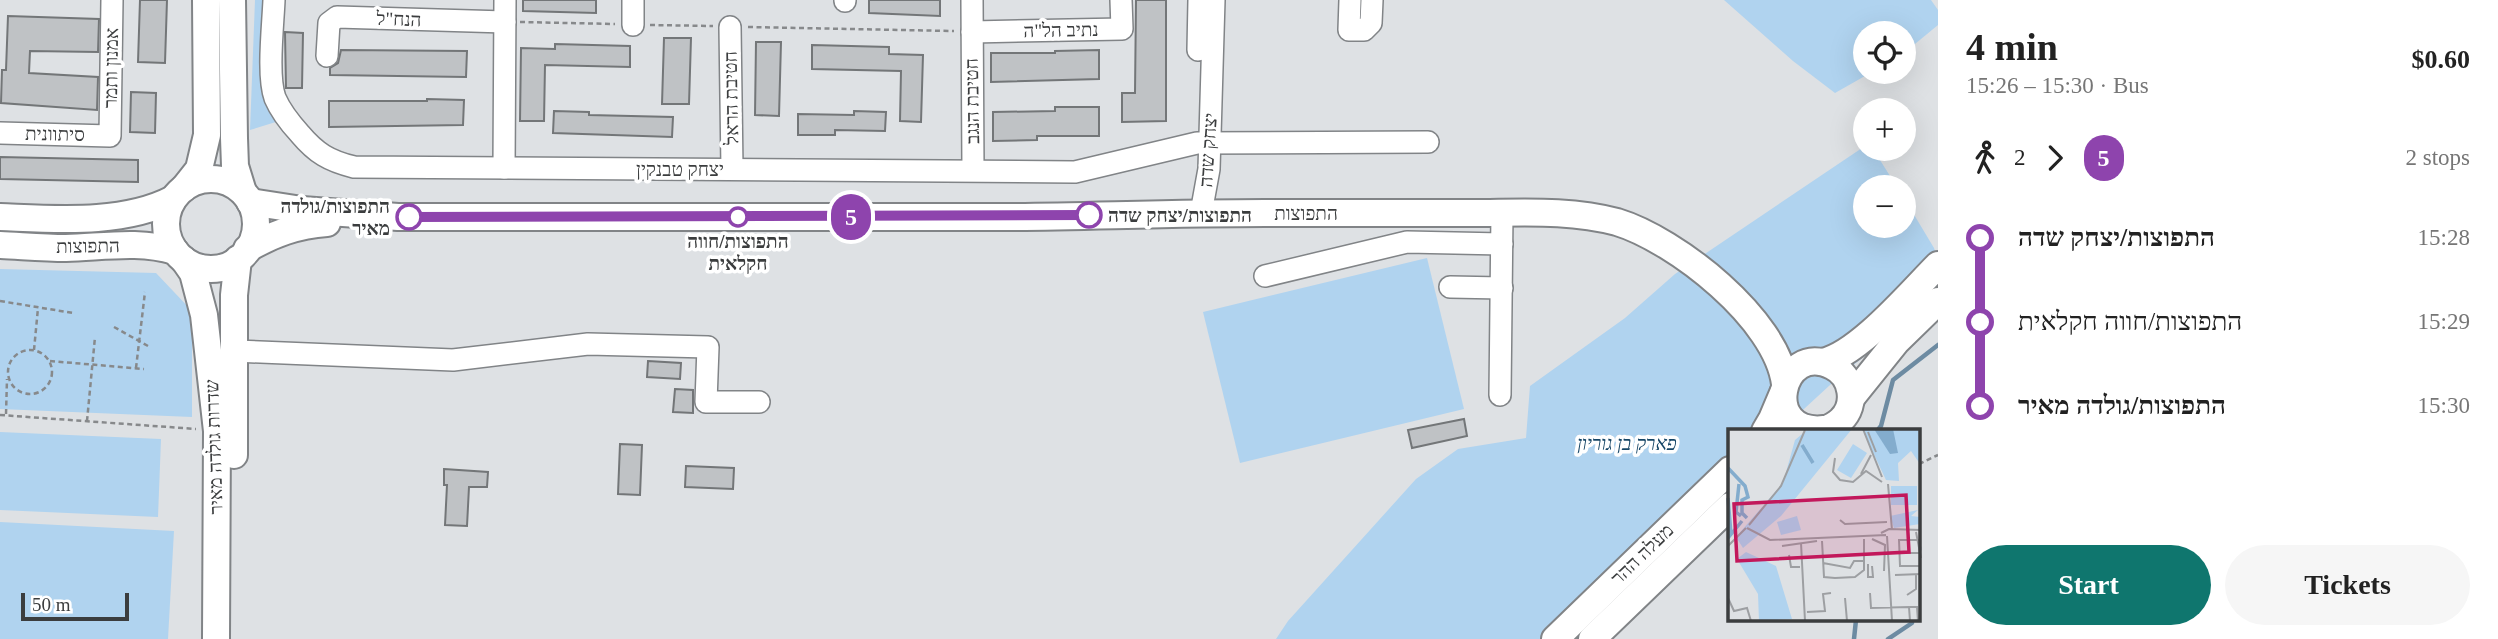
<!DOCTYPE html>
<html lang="en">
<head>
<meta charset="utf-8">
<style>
  body { margin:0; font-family:"Times New Roman",Heebo,serif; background:#f6f6f6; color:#222; height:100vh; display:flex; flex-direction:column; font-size:26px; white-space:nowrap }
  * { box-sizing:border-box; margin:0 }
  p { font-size:23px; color:#767676 }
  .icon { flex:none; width:38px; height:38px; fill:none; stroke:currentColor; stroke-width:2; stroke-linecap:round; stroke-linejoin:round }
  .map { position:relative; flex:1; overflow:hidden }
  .panel { display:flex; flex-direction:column; background:#fff; width:560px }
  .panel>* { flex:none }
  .badge { padding:0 14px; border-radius:23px; font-size:24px; line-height:46px }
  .fabs { position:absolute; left:1853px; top:21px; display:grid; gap:14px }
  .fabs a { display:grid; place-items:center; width:63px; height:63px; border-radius:50%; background:#fff; box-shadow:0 7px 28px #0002; font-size:35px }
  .scale { position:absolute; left:21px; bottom:18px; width:108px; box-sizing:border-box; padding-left:7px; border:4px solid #3b3d3e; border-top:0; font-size:19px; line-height:24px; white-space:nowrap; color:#3b3d3e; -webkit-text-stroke:5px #fff; paint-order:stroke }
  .map>.badge { position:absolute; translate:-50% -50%; box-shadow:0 0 0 4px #fff }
  .legs { display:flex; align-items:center; gap:10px; height:77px; padding:0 28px; font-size:23px }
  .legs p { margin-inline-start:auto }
  .overview { display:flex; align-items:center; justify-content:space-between; height:119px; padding:0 28px }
  h1 { font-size:38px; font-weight:800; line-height:52px }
  .primary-button { display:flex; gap:14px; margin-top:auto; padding:14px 28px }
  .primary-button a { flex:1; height:80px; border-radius:42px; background:#0f766e; color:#fff; font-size:28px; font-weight:800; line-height:80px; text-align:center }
  .primary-button a+a { background:#f6f6f6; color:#222 }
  ul { padding:0 28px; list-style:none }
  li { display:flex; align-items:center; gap:24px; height:84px; font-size:26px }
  li i { display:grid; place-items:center; width:10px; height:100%; margin:0 9px; background:currentColor }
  li i::after { content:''; width:18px; height:18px; margin:-9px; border:5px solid; border-radius:50%; background:#fff }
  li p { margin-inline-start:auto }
  li:first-child i { background:linear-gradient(#0000 50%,currentColor 0) }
  li:last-child i { background:linear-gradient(currentColor 50%,#0000 0) }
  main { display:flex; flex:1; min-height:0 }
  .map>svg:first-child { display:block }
</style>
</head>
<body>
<main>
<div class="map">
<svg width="1938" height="639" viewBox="0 0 1938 639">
  <rect width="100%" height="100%" fill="#dee1e4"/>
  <!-- green -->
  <g fill="#b0d3ef">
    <path d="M 255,0 L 266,0 L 279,121 L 250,130 Z"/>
    <path d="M 1724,0 L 1931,0 L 1938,10 L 1938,25 L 1904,53 L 1904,33 L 1866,33 L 1866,72 L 1872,72 L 1835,93 L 1793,61 Z"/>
    <path d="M 1865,146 L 1866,149 L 1873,149 L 1897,187 L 1866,187 L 1866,226 L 1904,226 L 1904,198 L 1934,248 L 1938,260 L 1935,291 L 1913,318 L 1842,374 L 1780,431 L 1730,431 L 1730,483 L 1581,639 L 1276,639 L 1288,621 L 1416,479 L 1458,449 L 1526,438 L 1530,386 L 1625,318 L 1675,274 Z"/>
    <path d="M 1427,258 L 1464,409 L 1240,463 L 1203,312 Z"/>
    <path d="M 0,269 L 156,273 L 192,311 L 192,417 L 0,409 Z"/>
    <path d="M 0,432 L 161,439 L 158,517 L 0,510 Z"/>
    <path d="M 0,522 L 174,531 L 168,639 L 0,639 Z"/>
  </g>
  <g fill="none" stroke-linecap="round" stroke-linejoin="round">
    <!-- stream -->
    <g stroke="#6d8ba2" stroke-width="4.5">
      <path d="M 1877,431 L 1881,426 L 1893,380 L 1938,345"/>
      <path d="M 1919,547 L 1919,550"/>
      <path d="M 1854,639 L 1856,620"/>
      <path d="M 1888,639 L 1912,623 L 1912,620"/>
    </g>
  </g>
  <!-- building -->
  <g fill="#bfc2c5" stroke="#737678" stroke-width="2">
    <path d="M 140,0 L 167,0 L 165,63 L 138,62 Z"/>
    <path d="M 523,0 L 596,0 L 596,13 L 523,11 Z"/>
    <path d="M 869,0 L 940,0 L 940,16 L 869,13 Z"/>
    <path d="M 1136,0 L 1166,0 L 1166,121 L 1122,122 L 1122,93 L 1135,93 Z"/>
    <path d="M 8,16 L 99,19 L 98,52 L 30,51 L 29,73 L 98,77 L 97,110 L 1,103 L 2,70 L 6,70 Z"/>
    <path d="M 285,32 L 303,33 L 302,88 L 286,88 Z"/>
    <path d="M 664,38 L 691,38 L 689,104 L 662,104 Z"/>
    <path d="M 756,42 L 781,42 L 779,116 L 755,115 Z"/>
    <path d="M 555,44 L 630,46 L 630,67 L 545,65 L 544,121 L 520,121 L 521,48 L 555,49 Z"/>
    <path d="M 812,45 L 889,47 L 889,54 L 923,55 L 921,122 L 900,121 L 901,71 L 812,69 Z"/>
    <path d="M 341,50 L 467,51 L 466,77 L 330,75 L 330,68 L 338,63 Z"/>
    <path d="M 1099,50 L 1099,79 L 991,82 L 991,53 L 1055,53 L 1055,51 Z"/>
    <path d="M 131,92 L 156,93 L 155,133 L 130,132 Z"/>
    <path d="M 427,99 L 464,100 L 463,125 L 329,127 L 329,101 L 427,101 Z"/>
    <path d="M 1055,107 L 1099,107 L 1099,136 L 1037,136 L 1037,140 L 993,141 L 993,112 L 1055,111 Z"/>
    <path d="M 554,111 L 589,112 L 589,115 L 673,117 L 672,137 L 553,133 Z"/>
    <path d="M 854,111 L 886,112 L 885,131 L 835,130 L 835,135 L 798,135 L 798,114 L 854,115 Z"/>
    <path d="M 0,157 L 138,160 L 138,182 L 0,179 Z"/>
    <path d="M 648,361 L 681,363 L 680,379 L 647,377 Z"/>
    <path d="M 675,389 L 693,390 L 693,413 L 673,412 Z"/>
    <path d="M 1464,419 L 1467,436 L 1412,448 L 1408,430 Z"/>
    <path d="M 620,444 L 642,445 L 640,495 L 618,494 Z"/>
    <path d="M 686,466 L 734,468 L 733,489 L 685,487 Z"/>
    <path d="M 444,469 L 488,472 L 487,487 L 469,487 L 467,526 L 445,525 L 447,485 L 444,485 Z"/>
  </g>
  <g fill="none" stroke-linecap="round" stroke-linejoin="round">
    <defs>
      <g id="minor">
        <path d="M 274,0 C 273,25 267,76 275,98 C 281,112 290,123 300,134 C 316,153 329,161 354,167 L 1075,172 L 1197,143 L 1428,142"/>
        <path d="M 633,0 L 633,25"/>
        <path d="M 972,0 L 973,170"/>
        <path d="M 1350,0 L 1349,30 L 1364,30 L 1371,23 L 1372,0"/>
        <path d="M 845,1 L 845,0"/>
        <path d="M 730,27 L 732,169"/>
        <path d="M 972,32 L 1122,29 L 1121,0"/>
        <path d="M 1198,50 L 1199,0"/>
        <path d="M 327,56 L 329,23 L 337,17 L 505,22"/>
        <path d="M 0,133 L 110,136 L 112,0"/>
        <path d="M 504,168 L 505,0"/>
        <path d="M 1201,213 L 1209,169 L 1214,0"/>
        <path d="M 1265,276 L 1407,242 L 1502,244"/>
        <path d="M 1450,287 L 1502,288"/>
        <path d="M 235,351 L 453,360 L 588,344 L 708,347 L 706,402 L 759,402"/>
        <path d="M 1500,395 L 1502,213"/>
      </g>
      <g id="major">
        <path d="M 232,0 L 234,138 L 235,166 L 243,192"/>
        <circle cx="211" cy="224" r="45"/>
        <path d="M 184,188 L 199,169 L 207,135 L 206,0"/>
        <path d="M 250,202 L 302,210 L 398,217 C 604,217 810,218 1015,217 C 1098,216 1182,213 1265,213 C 1333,213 1402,213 1471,213 C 1519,213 1569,209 1617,222 C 1676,240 1777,319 1785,384"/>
        <path d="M 0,217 C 55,219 123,225 173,199"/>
        <path d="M 0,245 C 22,246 44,248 66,248 C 103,247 139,240 175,251"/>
        <path d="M 247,249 C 273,234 297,225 327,223"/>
        <path d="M 184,260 L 193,273 L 204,315 L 217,431 L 216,639"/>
        <path d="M 1822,362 C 1858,355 1910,293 1938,265"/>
        <path d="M 1851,398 L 1896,342 L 1938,301"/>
        <path d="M 1765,431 L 1772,419 L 1783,393"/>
        <path d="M 1822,431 C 1829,428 1835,426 1841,420 C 1857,405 1853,376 1832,366 C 1780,340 1759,436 1824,429"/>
        <path d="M 234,455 L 234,295 L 238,259"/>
        <path d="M 1555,639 L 1730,470"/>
        <path d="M 1592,639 L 1730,506"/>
      </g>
    </defs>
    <!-- minor casing -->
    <use href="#minor" stroke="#818487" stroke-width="24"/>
    <!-- major casing -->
    <use href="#major" stroke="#818487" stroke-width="30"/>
    <!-- path -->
    <g stroke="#87898b" stroke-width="2.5" stroke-dasharray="5 3.5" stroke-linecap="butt">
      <path d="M 520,22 L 615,24"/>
      <path d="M 650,25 L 713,26"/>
      <path d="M 748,27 L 954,31"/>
      <path d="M 0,301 L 73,313"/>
      <path d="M 114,327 L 148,346"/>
      <circle cx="30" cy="372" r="22"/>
      <path d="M 34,350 L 38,308"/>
      <path d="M 50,361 L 144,369"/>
      <path d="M 136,368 L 145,292"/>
      <path d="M 6,414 L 7,379"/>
      <path d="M 0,415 L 196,429"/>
      <path d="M 87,421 L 95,337"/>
      <path d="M 1919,464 L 1938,455"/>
    </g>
    <!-- minor -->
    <use href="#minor" stroke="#fff" stroke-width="21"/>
    <!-- major -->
    <use href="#major" stroke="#fff" stroke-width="26"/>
  </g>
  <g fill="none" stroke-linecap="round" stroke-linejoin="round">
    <defs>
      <path id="line-1" d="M 409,217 L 1089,215"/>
    </defs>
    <!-- line-1 casing -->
    <use href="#line-1" stroke="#fff" stroke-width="16"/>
    <!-- line-1 -->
    <use href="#line-1" stroke="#8e44ad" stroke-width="10"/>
  </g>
  <!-- markers -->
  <g fill="#fff" stroke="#8e44ad" stroke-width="3.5">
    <circle cx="1089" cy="215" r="12"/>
    <circle cx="409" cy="217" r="12"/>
    <circle cx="738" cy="217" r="9"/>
  </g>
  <g text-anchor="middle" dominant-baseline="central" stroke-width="7" stroke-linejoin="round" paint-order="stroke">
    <!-- street labels -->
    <g font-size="19" fill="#3b3d3e" stroke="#fff">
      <text transform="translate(399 19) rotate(2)">הנח"ל</text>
      <text transform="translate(1061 30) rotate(-1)">נתיב הל"ה</text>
      <text transform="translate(111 68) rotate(-89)">אמנון ותמר</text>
      <text transform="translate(731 98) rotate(-91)">חטיבת הראל</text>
      <text transform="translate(972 101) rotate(-91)">חטיבת הנגב</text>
      <text transform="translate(55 134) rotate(1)">סיתוונית</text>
      <text transform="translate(1208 150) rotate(-86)">יצחק שדה</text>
      <text x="680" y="169">יצחק טבנקין</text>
      <text x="1306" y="213">התפוצות</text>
      <text transform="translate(88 246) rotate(-1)">התפוצות</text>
      <text transform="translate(214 447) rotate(-92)">שדרות גולדה מאיר</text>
      <text transform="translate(1642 554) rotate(-44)">מעלה ההר</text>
    </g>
    <!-- stop labels -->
    <g font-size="19" font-weight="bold" fill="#3b3d3e" stroke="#fff" text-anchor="end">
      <text x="390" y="206">התפוצות/גולדה<tspan x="390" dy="22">מאיר</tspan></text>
      <text x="1108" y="215" text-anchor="start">התפוצות/יצחק שדה</text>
      <text x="738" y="241" text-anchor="middle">התפוצות/חווה<tspan x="738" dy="22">חקלאית</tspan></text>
    </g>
    <!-- park labels -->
    <g font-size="19" font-style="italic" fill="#154566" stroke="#fff">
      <text x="1627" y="443">פארק בן גוריון</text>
    </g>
  </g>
  <!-- overview -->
  <g transform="translate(1728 429)">
    <rect width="192" height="192" fill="#dee1e4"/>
    <path d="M 80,0 L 124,0 L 53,87 L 15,119 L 8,108 L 55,54 L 67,11 ZM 134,0 L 192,0 L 192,35 L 183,22 L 170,34 L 171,52 L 158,51 ZM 125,15 L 139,24 L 123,49 L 109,41 ZM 163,57 L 189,57 L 189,76 L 163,76 ZM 190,81 L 183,87 L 192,88 L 192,95 L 166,99 L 162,87 ZM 69,87 L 73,101 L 53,106 L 49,93 ZM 18,123 L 48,137 L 64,190 L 31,192 L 30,165 L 9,130 Z" fill="#b0d3ef"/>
    <path d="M 146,0 L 165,0 L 170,24 L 162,25 Z" fill="#83accd"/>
    <path fill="none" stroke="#83accd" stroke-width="3.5" d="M 74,16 L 85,34M 0,39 L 17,57 L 20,68 L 14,71 L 14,84 L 19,89M 11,55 L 8,83 L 13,87M 0,69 L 3,105M 0,109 L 14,92"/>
    <path fill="none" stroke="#9d9fa2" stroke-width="2" d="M 135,0 L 154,48M 140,3 L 148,23M 107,29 L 105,43 L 112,51 L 125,53 L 138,42 L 154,53M 133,45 L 143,26M 160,55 L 164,101M 112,91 L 117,95 L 159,93M 21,96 L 53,57 L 77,1M 19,99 L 42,111 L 158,106M 188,103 L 193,129M 153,104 L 161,100 L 193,101M 159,107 L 164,192M 144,110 L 157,116 L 156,142M 193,111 L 171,111 L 172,137 L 193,137M 94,112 L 96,148 L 107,149 L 127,148 L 136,141 L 136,110M 73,114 L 77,192M 0,117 L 18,99M 54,117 L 89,112M 171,124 L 193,124M 61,126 L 63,138 L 72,138M 95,134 L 122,139 L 126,132 L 137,132M 140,135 L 140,148 L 145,148 L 144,137M 167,146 L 193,145M 142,164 L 143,179 L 181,178 L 182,192M 179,166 L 188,160 L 188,145M 0,169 L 6,182 L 19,179 L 23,192M 117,169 L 119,192M 182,178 L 189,178 L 190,192M 79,183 L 97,182 L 95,165 L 103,164"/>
    <path fill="#c2185b" fill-opacity="0.15" stroke="#c2185b" stroke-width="3.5" d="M 178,66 L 181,123 L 9,132 L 6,75 Z"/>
    <rect width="192" height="192" fill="none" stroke="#3b3d3e" stroke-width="3.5"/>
  </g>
</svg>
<div class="fabs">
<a><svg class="icon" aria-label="locate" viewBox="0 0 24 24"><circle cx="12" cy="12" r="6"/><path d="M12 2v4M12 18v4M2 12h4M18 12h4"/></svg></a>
<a>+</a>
<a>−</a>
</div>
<div class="scale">50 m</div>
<b class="badge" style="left:851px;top:217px;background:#8e44ad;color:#fff">5</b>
</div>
<section class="panel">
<div class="overview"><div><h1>4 min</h1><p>15:26 – 15:30 · Bus</p></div><b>$0.60</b></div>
<div class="legs"><svg class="icon" aria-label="walk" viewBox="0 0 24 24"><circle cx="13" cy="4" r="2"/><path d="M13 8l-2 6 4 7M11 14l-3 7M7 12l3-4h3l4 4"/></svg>2<svg class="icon" aria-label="forward" viewBox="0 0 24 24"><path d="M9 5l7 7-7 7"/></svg><b class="badge" style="background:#8e44ad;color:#fff">5</b><p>2 stops</p></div>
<ul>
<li><i style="color:#8e44ad"></i><b>התפוצות/יצחק שדה</b><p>15:28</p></li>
<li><i style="color:#8e44ad"></i><span>התפוצות/חווה חקלאית</span><p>15:29</p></li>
<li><i style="color:#8e44ad"></i><b>התפוצות/גולדה מאיר</b><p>15:30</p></li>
</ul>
<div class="primary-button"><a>Start</a><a>Tickets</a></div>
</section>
</main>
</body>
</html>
